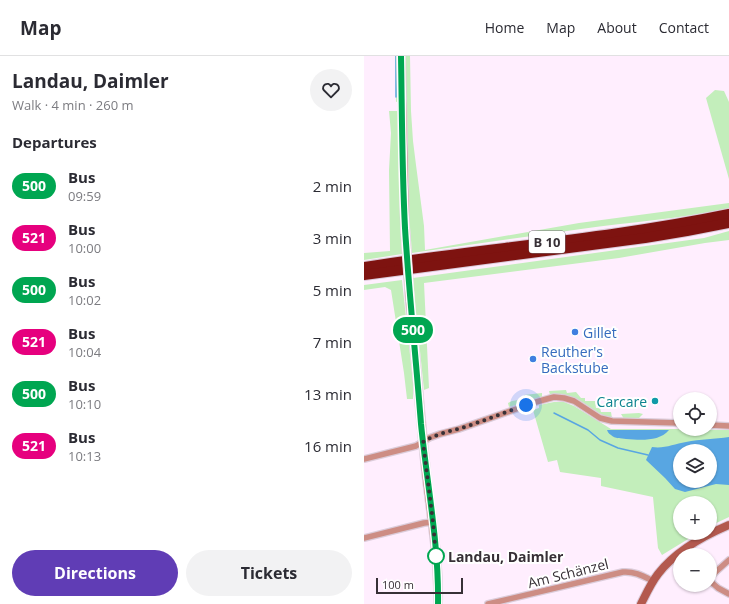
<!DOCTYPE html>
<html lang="en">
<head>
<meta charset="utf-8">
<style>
  body { margin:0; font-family:"Open Sans",sans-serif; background:#f2f2f3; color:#2b2b33; height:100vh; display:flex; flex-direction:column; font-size:15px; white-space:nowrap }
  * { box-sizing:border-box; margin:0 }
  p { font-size:13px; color:#7c7c81 }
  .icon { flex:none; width:22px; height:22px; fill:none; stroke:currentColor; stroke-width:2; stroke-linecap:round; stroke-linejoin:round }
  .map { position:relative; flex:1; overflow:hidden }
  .drawer { display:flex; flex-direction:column; background:#fff; width:364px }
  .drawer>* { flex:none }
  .badge { padding:0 8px; border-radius:13px; font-size:14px; line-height:26px }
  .controls { position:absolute; left:309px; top:336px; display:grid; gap:8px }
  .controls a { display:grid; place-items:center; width:44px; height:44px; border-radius:50%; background:#fff; box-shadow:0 1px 3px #0004; font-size:20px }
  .scale { position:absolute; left:12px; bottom:10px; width:87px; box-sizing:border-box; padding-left:4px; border:2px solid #373036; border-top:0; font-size:11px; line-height:14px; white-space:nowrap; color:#373036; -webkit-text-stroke:3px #fff; paint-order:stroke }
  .you { position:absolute; width:20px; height:20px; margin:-10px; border:3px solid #fff; border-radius:50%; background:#1a73e8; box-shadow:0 0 0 6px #1a73e833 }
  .map>.badge { position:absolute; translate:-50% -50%; box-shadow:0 0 0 2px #fff }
  h2 { padding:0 12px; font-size:15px; line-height:36px }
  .round { display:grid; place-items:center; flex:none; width:42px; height:42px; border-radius:21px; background:#f2f2f3 }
  .headline { display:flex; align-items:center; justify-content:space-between; height:68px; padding:0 12px }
  h1 { font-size:19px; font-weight:700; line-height:30px }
  .button { display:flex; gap:8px; margin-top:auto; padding:8px 12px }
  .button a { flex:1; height:46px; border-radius:24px; background:#603db5; color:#fff; font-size:16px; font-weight:700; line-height:46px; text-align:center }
  .button a+a { background:#f2f2f3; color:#2b2b33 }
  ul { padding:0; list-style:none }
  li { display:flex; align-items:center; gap:12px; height:52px; padding:0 12px }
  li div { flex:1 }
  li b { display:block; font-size:15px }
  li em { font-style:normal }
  li .badge { min-width:44px; font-weight:700; text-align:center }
  header { display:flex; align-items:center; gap:24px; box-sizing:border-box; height:56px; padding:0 20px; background:#fff; border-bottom:1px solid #e1e1e2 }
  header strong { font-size:19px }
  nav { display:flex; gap:22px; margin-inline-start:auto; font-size:14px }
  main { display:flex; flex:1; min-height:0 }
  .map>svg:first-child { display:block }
</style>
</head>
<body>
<header>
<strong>Map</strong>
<nav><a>Home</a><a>Map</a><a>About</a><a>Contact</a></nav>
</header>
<main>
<section class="drawer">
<div class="headline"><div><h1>Landau, Daimler</h1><p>Walk · 4 min · 260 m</p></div><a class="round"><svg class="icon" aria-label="heart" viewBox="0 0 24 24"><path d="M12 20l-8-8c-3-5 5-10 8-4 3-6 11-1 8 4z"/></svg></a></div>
<h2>Departures</h2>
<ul>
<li><span class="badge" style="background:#00a651;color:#fff">500</span><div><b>Bus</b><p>09:59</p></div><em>2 min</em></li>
<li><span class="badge" style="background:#e6007e;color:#fff">521</span><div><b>Bus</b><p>10:00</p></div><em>3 min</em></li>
<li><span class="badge" style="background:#00a651;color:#fff">500</span><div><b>Bus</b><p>10:02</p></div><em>5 min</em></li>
<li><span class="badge" style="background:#e6007e;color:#fff">521</span><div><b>Bus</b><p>10:04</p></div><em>7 min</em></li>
<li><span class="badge" style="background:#00a651;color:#fff">500</span><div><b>Bus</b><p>10:10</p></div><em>13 min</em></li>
<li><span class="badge" style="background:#e6007e;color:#fff">521</span><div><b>Bus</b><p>10:13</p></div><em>16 min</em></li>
</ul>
<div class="button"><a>Directions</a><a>Tickets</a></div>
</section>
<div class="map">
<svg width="365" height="548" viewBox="0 0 365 548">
  <rect width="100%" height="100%" fill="#ffeefe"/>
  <!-- green -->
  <g fill="#c3eebb" fill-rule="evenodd">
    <path d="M 31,0 L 34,0 L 35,45 L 32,46 Z"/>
    <path d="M 40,0 L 46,0 L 47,55 L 49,85 L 52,109 L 60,170 L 61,194 L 215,167 L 365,147 L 365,152 C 316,163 266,166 217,173 C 161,181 104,189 48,197 L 46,171 L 45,170 L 42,97 Z"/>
    <path d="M 351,34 L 360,35 L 365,46 L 365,123 L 342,42 Z"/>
    <path d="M 25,55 L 34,55 L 35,58 L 35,100 L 37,171 L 36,171 L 38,198 L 0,204 L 0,197 L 26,195 L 25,114 L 27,77 Z"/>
    <path d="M 365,175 L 365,184 L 341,187 L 255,202 L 60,227 L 65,332 L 60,334 L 51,246 L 49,222 L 340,182 Z"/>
    <path d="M 38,224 L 49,327 L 49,343 L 43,343 L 40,317 L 27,234 L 21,231 L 0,234 L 0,229 Z"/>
    <path d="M 202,334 L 203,337 L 212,336 L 217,342 L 221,342 L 221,345 L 231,345 L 232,352 L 236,352 L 237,356 L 247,356 L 248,362 C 233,359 224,348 211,342 C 203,339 195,338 186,339 L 185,335 Z"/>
    <path d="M 178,337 L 178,341 L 145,351 L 144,347 L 148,345 L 160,343 L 160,339 Z"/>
    <path d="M 190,346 L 200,346 L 210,350 L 247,373 L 313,373 L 365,374 L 365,461 L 346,470 L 346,447 L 316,447 L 316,477 L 334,477 L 298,499 L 294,492 L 289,441 L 237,430 L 237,422 L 196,416 L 193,404 L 184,406 L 169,354 L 175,352 L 175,349 ZM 316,395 L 346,395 L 346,425 L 316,425 Z"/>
    <path d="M 275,357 L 279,358 L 274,363 L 260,363 L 257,358 Z"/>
  </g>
  <!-- water -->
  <g fill="#58a6e2" fill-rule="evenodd">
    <path d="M 243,374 L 305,374 C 295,386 276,384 262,383 C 257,382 251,383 247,379 C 244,377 244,376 243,374 Z"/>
    <path d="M 365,381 L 365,429 L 352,428 L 321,436 L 311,433 L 301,422 L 282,404 L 288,391 C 300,393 310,388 322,386 C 336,383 351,383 365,381 ZM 316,395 L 346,395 L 346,425 L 316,425 Z"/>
  </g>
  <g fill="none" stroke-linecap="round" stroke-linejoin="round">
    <!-- stream -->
    <g stroke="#58a6e2" stroke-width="1.5">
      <path d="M 32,0 L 32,41"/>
      <path d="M 190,357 L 224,374 L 236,384 L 254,392 L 284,399"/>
    </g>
    <defs>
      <g id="street">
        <path d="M 346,369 L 365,370"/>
        <path d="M 0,403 L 52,390 L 65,382 L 76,378 L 95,373 L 172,346 L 190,341 L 200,342 L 210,345 L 236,362 L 248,365 L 316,367"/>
        <path d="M 0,482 L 60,467 L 69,466"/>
        <path d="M 346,521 L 365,504"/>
        <path d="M 346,525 L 354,532 L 365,538"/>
        <path d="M 124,548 L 259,516 C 270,515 279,520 289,525"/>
      </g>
      <g id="secondary">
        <path d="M 37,0 L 41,171"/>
        <path d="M 46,246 C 52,302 56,359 62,415 C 67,459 75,503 74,548"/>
        <path d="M 277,548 C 282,538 287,527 294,518 C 311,496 339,480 365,469"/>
      </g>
      <g id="highway">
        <path d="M 0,211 C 121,192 244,183 365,158"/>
        <path d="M 0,219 L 281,182 L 323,175 L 365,167"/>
      </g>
    </defs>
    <!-- street casing -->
    <use href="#street" stroke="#dbccda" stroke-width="8"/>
    <!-- secondary casing -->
    <use href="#secondary" stroke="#dbccda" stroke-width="10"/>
    <!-- highway casing -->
    <use href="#highway" stroke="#dbccda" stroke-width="12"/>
    <!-- street -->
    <use href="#street" stroke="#cd8d84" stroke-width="5.5"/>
    <!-- secondary -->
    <use href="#secondary" stroke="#b3594e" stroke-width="8"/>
    <!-- highway -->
    <use href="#highway" stroke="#7e1310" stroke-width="10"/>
    <defs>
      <path id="secondary-bridge" d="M 41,171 L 46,246"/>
    </defs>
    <!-- secondary-bridge casing -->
    <use href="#secondary-bridge" stroke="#dbccda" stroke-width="10" stroke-linecap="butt"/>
    <!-- secondary-bridge -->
    <use href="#secondary-bridge" stroke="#b3594e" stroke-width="8"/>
  </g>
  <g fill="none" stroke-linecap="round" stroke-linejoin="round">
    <defs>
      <path id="line" d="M 37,0 C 38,57 38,115 41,172 C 45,237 52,303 57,368 C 63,428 75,488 74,548"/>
    </defs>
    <!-- line casing -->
    <use href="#line" stroke="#fff" stroke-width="9"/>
    <!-- line -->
    <use href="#line" stroke="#00a651" stroke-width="6"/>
    <!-- walk -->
    <path stroke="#373036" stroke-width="4" stroke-dasharray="0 7.2" d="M 72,500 L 69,466 L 59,386 C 70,379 82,376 94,373 C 117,366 139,357 162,349"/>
  </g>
  <!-- markers -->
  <g fill="#3f7fe0" stroke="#fff" stroke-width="1.5">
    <circle cx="211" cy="276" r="4"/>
    <circle cx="169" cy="303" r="4"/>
  </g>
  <circle fill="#0f9aa8" stroke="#fff" stroke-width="1.5" cx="291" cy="345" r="4"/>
  <circle fill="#fff" stroke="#00a651" stroke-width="2" cx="72" cy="500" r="8"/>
  <g text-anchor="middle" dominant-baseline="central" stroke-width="4" stroke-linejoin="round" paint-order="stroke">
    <!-- shield labels -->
    <rect fill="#fff" stroke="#736e72" stroke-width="1" x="165" y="175" width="36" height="22" rx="3"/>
    <g font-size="13" font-weight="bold" fill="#373036">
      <text x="183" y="186">B 10</text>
    </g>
    <!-- shop labels -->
    <g font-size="14" fill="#366cbe" stroke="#fff" text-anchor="start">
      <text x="219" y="276">Gillet</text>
      <text x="177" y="295">Reuther's<tspan x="177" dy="16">Backstube</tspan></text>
    </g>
    <!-- culture labels -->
    <g font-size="14" fill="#0d838f" stroke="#fff" text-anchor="end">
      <text x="283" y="345">Carcare</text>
    </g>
    <!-- stop labels -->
    <g font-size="14" font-weight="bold" fill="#373036" stroke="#fff" text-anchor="start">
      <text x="84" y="500">Landau, Daimler</text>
    </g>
    <!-- street labels -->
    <g font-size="14" fill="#373036" stroke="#fff">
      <text transform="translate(204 517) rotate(-14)">Am Schänzel</text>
    </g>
  </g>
</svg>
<div class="controls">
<a><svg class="icon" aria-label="locate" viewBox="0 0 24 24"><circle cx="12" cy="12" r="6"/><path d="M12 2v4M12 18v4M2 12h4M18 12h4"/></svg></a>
<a><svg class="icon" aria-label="layers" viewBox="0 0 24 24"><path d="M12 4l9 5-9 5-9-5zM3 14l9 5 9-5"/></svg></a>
<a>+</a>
<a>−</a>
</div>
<div class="scale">100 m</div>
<div class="you" style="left:162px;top:349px"></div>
<b class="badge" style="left:49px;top:274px;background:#00a651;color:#fff">500</b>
</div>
</main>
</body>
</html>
